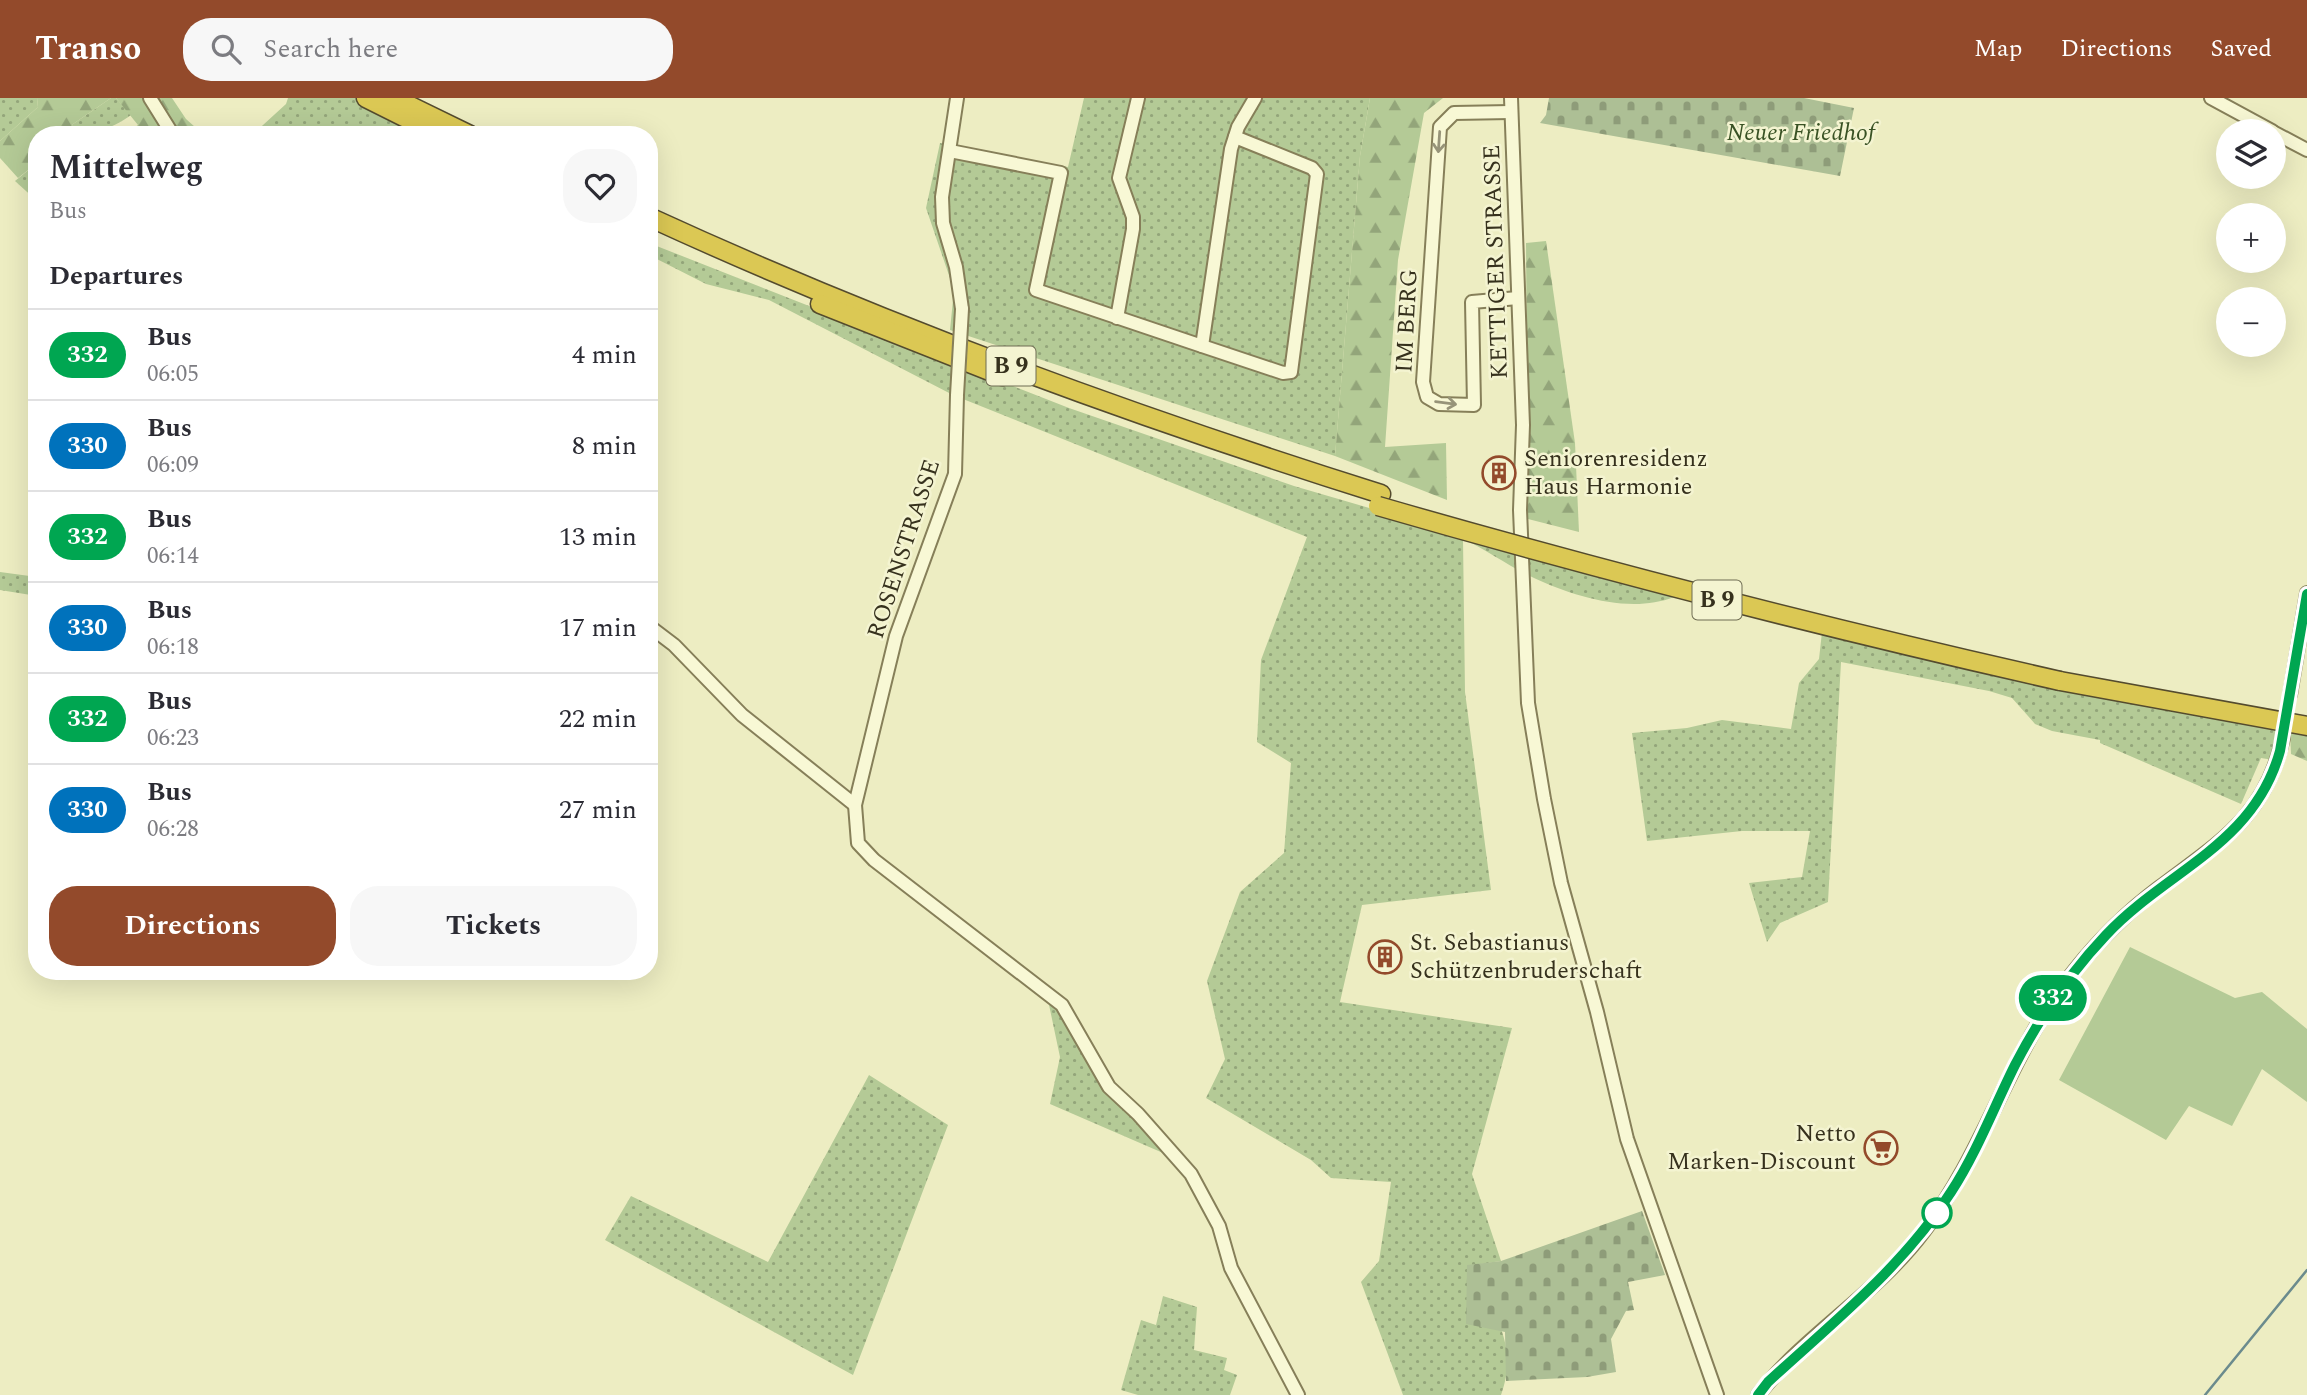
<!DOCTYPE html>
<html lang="en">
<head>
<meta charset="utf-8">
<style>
  body { margin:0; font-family:Spectral,serif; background:#f7f7f7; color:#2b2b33; height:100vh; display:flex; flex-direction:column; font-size:26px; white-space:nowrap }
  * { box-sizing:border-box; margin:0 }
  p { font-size:23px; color:#7c7c81 }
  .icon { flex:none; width:38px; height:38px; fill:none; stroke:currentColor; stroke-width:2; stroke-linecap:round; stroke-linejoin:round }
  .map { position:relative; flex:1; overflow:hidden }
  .drawer { position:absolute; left:28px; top:28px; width:630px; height:854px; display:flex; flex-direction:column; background:#fff; border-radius:28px; box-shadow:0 7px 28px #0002 }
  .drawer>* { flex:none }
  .badge { padding:0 14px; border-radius:23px; font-size:24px; line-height:46px }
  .controls { position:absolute; left:2216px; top:21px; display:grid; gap:14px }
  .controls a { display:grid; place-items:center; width:70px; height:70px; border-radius:50%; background:#fff; box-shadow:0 7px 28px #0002; font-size:35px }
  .map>.badge { position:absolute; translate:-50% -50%; box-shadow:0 0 0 4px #fff }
  h2 { padding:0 21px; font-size:26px; line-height:63px }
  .round { display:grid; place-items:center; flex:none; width:74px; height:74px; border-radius:28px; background:#f7f7f7 }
  .head { display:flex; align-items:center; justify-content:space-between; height:119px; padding:0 21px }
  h1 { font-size:33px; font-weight:700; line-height:52px }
  .primary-button { display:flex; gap:14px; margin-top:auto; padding:14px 21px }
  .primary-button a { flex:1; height:80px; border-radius:28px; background:#934a2b; color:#fff; font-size:28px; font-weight:700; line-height:80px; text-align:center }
  .primary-button a+a { background:#f7f7f7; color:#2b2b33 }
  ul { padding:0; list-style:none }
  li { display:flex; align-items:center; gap:21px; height:91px; padding:0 21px; border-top:2px solid #e1e1e2 }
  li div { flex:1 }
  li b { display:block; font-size:26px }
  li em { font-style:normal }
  li .badge { min-width:77px; font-weight:700; text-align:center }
  header { display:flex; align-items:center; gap:42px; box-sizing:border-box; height:98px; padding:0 35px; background:#934a2b; color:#fff }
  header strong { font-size:33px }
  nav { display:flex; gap:38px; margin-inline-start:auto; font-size:24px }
  .search { width:490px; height:63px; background:#f7f7f7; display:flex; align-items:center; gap:18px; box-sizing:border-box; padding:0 24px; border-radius:28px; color:#7c7c81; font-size:26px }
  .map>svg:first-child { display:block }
</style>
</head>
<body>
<header>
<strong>Transo</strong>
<div class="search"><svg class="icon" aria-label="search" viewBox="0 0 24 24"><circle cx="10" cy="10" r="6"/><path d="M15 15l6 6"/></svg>Search here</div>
<nav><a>Map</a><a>Directions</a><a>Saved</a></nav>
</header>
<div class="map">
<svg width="2307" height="1297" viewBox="0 0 2307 1297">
  <defs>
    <pattern id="grass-dots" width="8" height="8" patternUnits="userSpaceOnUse" patternTransform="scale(1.75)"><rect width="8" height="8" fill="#b4ca96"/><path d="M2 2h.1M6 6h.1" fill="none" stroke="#93a57a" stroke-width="1.8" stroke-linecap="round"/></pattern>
    <pattern id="forest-firs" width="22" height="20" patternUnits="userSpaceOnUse" patternTransform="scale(1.75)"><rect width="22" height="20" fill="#b4ca96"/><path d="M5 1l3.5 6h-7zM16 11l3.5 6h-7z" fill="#93a57a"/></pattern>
    <pattern id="cemetery-stones" width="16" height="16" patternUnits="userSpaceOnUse" patternTransform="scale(1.75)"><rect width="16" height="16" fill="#adbf95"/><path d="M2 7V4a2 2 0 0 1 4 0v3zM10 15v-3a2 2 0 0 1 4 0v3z" fill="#8e9c79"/></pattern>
  </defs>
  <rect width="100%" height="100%" fill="#ededc2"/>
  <!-- grass -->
  <g fill="url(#grass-dots)">
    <path d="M 0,0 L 37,0 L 38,9 L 0,43 Z"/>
    <path d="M 111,0 L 116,0 L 131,17 C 110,32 91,37 66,37 L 73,26 Z"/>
    <path d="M 288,0 L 361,0 L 435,37 L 252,37 L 286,6 Z"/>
    <path d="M 1084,0 L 1370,0 L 1360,58 L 1335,358 L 950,232 L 954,192 L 926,110 L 940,45 L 1068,69 Z"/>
    <path d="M 37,65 L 37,103 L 15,83 Z"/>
    <path d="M 649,145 L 1069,310 L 1294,388 L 1674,499 C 1631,516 1575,499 1534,480 C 1510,469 1487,452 1463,441 L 1465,594 L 1491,792 L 1362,807 L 1340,904 L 1512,930 L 1472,1076 L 1501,1163 L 1467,1168 C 1492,1211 1520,1245 1501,1297 L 1403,1297 L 1361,1184 L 1379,1163 L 1391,1084 L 1331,1080 L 1311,1062 L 1206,1000 L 1225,961 L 1207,883 L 1240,794 L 1284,755 L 1291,665 L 1257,644 L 1261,562 L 1307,439 L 953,297 L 769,202 L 706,186 L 649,157 Z"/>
    <path d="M 0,474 L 37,479 L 37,498 L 0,492 Z"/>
    <path d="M 1822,534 L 2281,631 L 2273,662 L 2261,660 L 2241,706 L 2100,645 L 2100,642 L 2052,633 L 2035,626 L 2012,600 L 1989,593 L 1841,564 L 1828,804 L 1780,825 L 1767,844 L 1749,785 L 1802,779 L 1810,733 L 1742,733 L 1647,743 L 1632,635 L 1687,630 L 1722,622 L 1791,631 L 1799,585 L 1819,561 Z"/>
    <path d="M 1048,902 L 1061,911 L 1107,991 L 1170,1058 L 1050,1006 L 1060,959 Z"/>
    <path d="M 869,977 L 948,1027 L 853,1277 L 605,1142 L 631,1098 L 768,1164 Z"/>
    <path d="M 1163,1198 L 1197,1209 L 1194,1252 L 1227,1260 L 1224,1272 L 1237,1277 L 1230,1297 L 1138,1297 L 1121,1292 L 1141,1222 L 1156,1227 Z"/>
  </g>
  <!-- forest -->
  <g fill="url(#forest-firs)">
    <path d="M 37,0 L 111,0 L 73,26 L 66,37 L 37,37 L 37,65 L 18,80 L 0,60 L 0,43 L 38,9 Z"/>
    <path d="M 116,0 L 172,0 L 186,21 L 204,37 L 124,37 L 138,27 Z"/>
    <path d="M 1370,0 L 1443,0 L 1424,15 L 1398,162 L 1385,349 L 1446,345 L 1447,402 L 1335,358 L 1360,58 Z"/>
    <path d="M 1546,143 L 1575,345 L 1579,434 L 1528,421 L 1526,145 Z"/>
    <path d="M 2290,634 L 2307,636 L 2307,663 L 2291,656 Z"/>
  </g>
  <!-- cemetery -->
  <g fill="url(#cemetery-stones)">
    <path d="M 1549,0 L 1804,0 L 1854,10 L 1840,78 L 1540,25 L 1546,17 Z"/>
    <path d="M 1642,1113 L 1665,1177 L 1628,1184 L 1634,1212 L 1626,1213 L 1611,1241 L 1616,1274 L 1587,1279 L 1506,1283 L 1505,1234 L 1466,1226 L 1467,1167 L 1501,1163 Z"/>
  </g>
  <!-- green -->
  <path fill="#b4ca96" d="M 2130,849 L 2235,900 L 2262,894 L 2307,931 L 2307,1004 L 2262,971 L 2232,1028 L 2189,1008 L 2166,1042 L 2059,982 Z"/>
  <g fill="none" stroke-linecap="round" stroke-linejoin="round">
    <!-- stream -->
    <path stroke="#6b8b8d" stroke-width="2.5" d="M 2205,1297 L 2307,1172"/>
    <!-- minor-tunnel -->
    <path stroke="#c8c7a1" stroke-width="12" stroke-dasharray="12 6" stroke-linecap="butt" d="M 2285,631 L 2290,597"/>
    <defs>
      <g id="minor">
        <path d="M 150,0 L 173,37"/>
        <path d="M 957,0 L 942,99 L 943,125 L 956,169 L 962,211"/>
        <path d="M 1511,0 L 1523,327 L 1520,412 L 1528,605 L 1544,701 L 1561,785 L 1597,914 L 1627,1041 L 1717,1297"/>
        <path d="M 2211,0 L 2272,33"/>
        <path d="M 1511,14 L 1454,15 L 1440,29 L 1423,284 L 1427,299 L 1439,306 L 1474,307 L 1472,204 L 1518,200"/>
        <path d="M 2273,34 L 2307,52"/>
        <path d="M 950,53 L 1061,75 L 1036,192 L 1202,248 L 1231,51 L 1238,29 L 1255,0"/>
        <path d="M 1117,220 L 1133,131 L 1133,119 L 1119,80 L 1138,0"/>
        <path d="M 1202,248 L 1283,275 L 1291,274 L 1317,76 L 1312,70 L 1235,39"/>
        <path d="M 957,297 L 955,376 L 896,538 L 855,707 L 858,745 L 874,762 L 1062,907 L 1109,989 L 1138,1016 L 1191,1076 L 1219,1128 L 1231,1170 L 1298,1297"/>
        <path d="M 649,528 L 674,547 L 742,617 L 855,707"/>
        <path d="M 2290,597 L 2307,495"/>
        <path d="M 1758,1297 C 1806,1236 1877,1196 1924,1133 C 1986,1052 2011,950 2075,872 C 2100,841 2127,814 2159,790 C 2219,744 2265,720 2283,640"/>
      </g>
      <g id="highway">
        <path d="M 366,0 L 440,37"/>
        <path d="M 394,0 L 470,37"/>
        <path d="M 649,119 C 886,228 1133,318 1381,396"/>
        <path d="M 820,206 L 1002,278"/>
        <path d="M 2060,583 L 2307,628"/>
      </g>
    </defs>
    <!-- minor casing -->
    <use href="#minor" stroke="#867f59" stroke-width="16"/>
    <!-- highway casing -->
    <use href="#highway" stroke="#544b2e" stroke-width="21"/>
    <!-- minor -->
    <use href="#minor" stroke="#f8f8d5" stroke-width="12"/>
    <!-- highway -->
    <use href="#highway" stroke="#dbc854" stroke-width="18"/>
    <defs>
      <path id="minor-bridge" d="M 957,297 L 962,211"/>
      <path id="highway-bridge" d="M 1378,408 C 1603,473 1830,531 2060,583"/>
    </defs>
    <!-- minor-bridge casing -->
    <use href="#minor-bridge" stroke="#867f59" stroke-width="16" stroke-linecap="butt"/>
    <!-- highway-bridge casing -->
    <use href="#highway-bridge" stroke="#544b2e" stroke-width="21" stroke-linecap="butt"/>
    <!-- minor-bridge -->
    <use href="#minor-bridge" stroke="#f8f8d5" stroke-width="12"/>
    <!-- highway-bridge -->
    <use href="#highway-bridge" stroke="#dbc854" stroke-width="18"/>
  </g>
  <!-- one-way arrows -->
  <defs><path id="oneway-shaft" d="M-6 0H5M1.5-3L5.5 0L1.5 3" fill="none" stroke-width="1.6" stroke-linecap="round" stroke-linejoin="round" transform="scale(1.75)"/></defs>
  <g stroke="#979479">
    <use href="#oneway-shaft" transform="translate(1439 44) rotate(94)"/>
    <use href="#oneway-shaft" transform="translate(1446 305) rotate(7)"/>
  </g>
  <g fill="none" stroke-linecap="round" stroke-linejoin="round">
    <defs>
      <path id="line" d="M 1758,1297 L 1768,1284 C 1833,1224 1903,1169 1951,1094 C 1977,1054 1994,1009 2015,967 C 2040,919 2069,876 2106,837 C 2167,772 2254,747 2280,653 L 2307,496"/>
    </defs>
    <!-- line casing -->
    <use href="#line" stroke="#fff" stroke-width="16"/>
    <!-- line -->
    <use href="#line" stroke="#00a651" stroke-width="10"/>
  </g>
  <!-- icons -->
  <defs>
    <symbol id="building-ring" viewBox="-11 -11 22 22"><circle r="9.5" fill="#f4f4d1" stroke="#934a2b" stroke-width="1.5"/><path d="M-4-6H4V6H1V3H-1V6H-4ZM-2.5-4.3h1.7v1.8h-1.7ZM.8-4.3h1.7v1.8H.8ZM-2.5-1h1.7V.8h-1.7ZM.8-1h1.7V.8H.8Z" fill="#934a2b"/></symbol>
    <symbol id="supermarket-ring" viewBox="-11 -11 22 22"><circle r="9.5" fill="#f4f4d1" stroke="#934a2b" stroke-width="1.5"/><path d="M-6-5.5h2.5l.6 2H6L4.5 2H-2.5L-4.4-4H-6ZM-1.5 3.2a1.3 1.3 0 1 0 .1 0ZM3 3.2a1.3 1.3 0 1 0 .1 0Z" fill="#934a2b"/></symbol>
  </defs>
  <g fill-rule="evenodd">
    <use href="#building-ring" x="1480" y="356" width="38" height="38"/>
    <use href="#building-ring" x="1366" y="840" width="38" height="38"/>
    <use href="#supermarket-ring" x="1862" y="1031" width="38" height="38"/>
  </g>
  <!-- markers -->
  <circle fill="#fff" stroke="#00a651" stroke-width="3.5" cx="1937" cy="1115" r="14"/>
  <g text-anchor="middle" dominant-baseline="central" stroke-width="5" stroke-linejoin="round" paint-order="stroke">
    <!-- shield labels -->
    <g fill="#f4f4d1" stroke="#6f6c53" stroke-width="2">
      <rect x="986.5" y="248.5" width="49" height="39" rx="5"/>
      <rect x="1692.5" y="482.5" width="49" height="39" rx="5"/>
    </g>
    <g font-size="23" font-weight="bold" fill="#36311d">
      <text x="1011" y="268">B 9</text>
      <text x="1717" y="502">B 9</text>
    </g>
    <!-- park labels -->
    <g font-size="24" font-style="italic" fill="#395224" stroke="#f4f4d1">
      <text x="1801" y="35">Neuer Friedhof</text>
    </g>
    <!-- street labels -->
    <g font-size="24" fill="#36311d" stroke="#f4f4d1">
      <text transform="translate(1496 164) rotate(-92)">KETTIGER STRASSE</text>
      <text transform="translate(1407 223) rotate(-87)">IM BERG</text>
      <text transform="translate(904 451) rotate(-72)">ROSENSTRASSE</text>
    </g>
    <!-- poi labels -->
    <g font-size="24" fill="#36311d" stroke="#f4f4d1" text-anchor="start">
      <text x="1524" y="361">Seniorenresidenz<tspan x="1524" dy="28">Haus Harmonie</tspan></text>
      <text x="1410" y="845">St. Sebastianus<tspan x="1410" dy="28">Schützenbruderschaft</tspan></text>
      <text x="1856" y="1036" text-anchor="end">Netto<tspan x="1856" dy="28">Marken-Discount</tspan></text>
    </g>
  </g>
</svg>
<div class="controls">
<a><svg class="icon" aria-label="layers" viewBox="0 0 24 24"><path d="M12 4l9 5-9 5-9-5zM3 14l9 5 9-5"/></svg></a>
<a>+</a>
<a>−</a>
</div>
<b class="badge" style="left:2053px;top:900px;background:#00a651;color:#fff">332</b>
<section class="drawer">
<div class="head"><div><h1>Mittelweg</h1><p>Bus</p></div><a class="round"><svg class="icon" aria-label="heart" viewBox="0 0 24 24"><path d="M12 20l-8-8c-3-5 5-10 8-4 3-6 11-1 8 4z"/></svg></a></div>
<h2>Departures</h2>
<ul>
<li><span class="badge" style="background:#00a651;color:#fff">332</span><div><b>Bus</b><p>06:05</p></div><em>4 min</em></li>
<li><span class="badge" style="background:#0072bc;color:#fff">330</span><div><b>Bus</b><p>06:09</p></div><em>8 min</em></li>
<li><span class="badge" style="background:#00a651;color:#fff">332</span><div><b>Bus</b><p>06:14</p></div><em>13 min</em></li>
<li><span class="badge" style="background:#0072bc;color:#fff">330</span><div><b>Bus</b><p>06:18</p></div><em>17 min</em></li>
<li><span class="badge" style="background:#00a651;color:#fff">332</span><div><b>Bus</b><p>06:23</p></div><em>22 min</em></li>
<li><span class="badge" style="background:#0072bc;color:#fff">330</span><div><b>Bus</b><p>06:28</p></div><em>27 min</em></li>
</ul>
<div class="primary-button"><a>Directions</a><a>Tickets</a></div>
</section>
</div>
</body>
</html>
